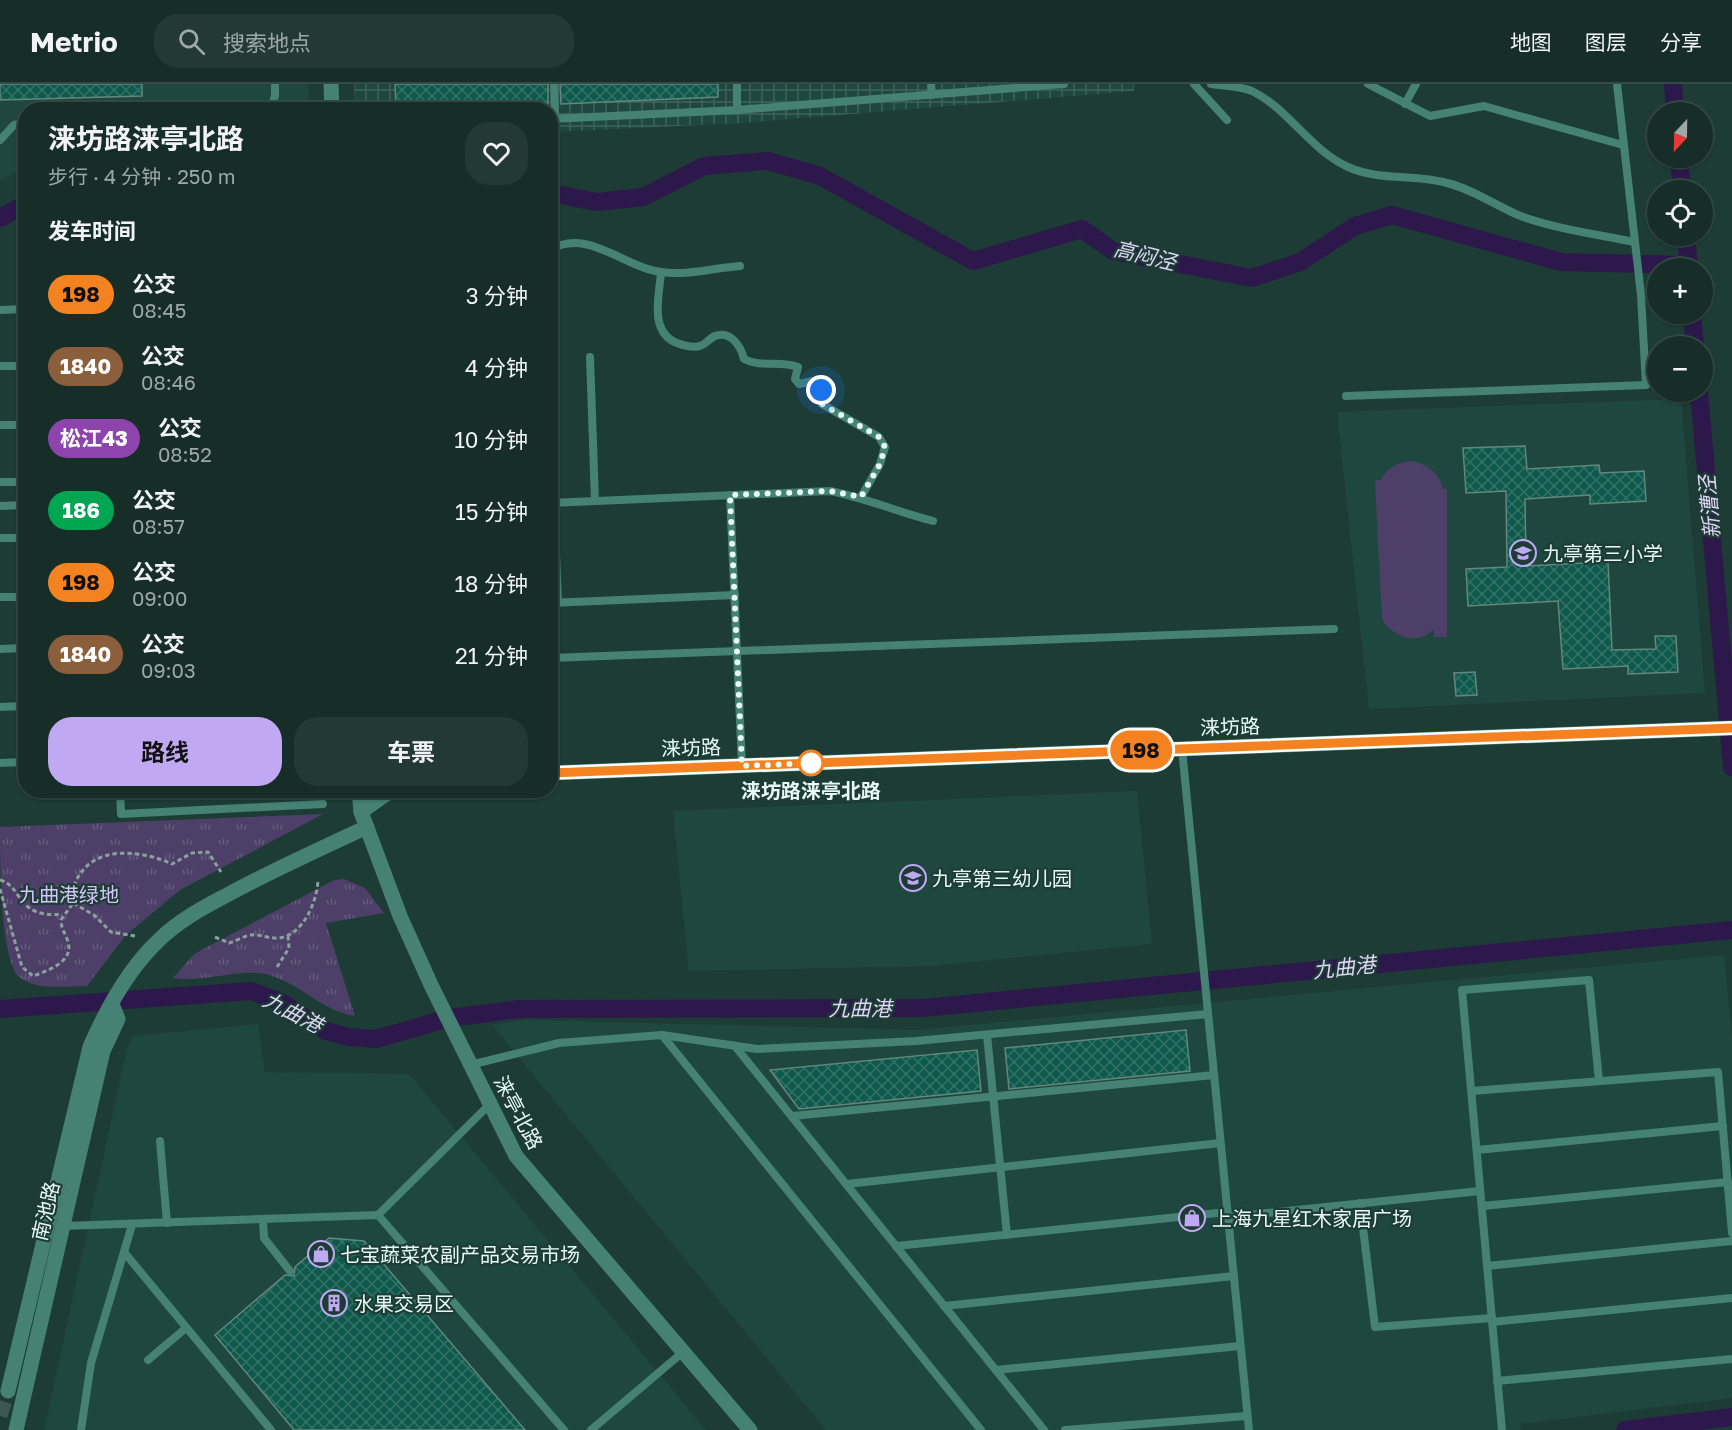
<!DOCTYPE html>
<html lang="zh">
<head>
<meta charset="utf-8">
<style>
  body { margin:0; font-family:"Golos Text","Noto Sans SC",sans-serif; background:#233934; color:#f1f3f6; height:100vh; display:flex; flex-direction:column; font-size:22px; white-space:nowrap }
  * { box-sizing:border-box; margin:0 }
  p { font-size:20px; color:#9ea8a8 }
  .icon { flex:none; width:33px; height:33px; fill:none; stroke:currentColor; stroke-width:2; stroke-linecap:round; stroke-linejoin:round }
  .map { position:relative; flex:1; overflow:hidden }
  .sheet { position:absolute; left:18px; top:18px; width:540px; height:696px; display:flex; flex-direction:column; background:#162d28; border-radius:24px; box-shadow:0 2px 4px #0004,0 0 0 2px #354945 }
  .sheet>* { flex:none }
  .badge { padding:0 12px; border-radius:20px; font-size:21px; line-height:39px }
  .needle { width:39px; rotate:202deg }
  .buttons { position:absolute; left:1647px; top:18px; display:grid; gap:12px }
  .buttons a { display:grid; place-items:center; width:66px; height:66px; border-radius:50%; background:#162d28; box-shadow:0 2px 4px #0004,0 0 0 2px #354945; font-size:30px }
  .you { position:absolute; width:30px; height:30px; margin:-15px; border:4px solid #fff; border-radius:50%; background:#1a73e8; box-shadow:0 0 0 9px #1a73e833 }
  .map>.badge { position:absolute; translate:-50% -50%; box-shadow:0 0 0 3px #fff }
  h2 { padding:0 30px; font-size:22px; line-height:54px }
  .round { display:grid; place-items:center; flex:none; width:63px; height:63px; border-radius:24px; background:#233934 }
  .overview { display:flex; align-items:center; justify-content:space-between; height:102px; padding:0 30px }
  h1 { font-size:28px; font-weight:700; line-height:45px }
  .cta { display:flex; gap:12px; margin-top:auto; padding:12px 30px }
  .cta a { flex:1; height:69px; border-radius:24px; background:#c1a8f3; color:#111; font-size:24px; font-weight:700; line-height:69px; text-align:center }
  .cta a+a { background:#233934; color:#f1f3f6 }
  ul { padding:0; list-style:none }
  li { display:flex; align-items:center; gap:18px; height:72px; padding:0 30px }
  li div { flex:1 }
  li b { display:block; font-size:22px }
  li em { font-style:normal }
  li .badge { min-width:66px; font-weight:700; text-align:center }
  header { display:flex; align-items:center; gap:36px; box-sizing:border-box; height:84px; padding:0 30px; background:#162d28; border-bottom:2px solid #354945 }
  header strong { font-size:28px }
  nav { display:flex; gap:33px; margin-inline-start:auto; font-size:21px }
  .search { width:420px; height:54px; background:#233934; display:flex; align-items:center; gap:15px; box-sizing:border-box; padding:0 21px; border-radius:24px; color:#9ea8a8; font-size:22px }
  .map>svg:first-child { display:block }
</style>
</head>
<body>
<header>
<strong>Metrio</strong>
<div class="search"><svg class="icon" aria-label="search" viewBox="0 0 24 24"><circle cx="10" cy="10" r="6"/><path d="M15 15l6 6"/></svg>搜索地点</div>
<nav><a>地图</a><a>图层</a><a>分享</a></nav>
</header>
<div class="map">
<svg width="1732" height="1346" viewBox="0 0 1732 1346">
  <defs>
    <pattern id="industrial-grid" width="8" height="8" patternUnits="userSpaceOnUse" patternTransform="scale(1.5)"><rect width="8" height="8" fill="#1e483f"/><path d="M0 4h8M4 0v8" fill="none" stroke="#3f635b"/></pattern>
    <pattern id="park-tufts" width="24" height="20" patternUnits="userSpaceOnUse" patternTransform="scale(1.5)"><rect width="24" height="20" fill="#4d3f68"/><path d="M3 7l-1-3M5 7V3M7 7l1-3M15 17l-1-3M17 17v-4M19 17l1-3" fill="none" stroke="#675c7e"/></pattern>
    <pattern id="building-cross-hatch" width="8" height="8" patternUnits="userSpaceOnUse" patternTransform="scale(1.5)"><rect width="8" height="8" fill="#0f594c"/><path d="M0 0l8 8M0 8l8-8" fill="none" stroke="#327266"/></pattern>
  </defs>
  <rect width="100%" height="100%" fill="#1d3c35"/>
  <!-- built -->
  <g fill="#1e483f">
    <path d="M 0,0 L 308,0 L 309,25 L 26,26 L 25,82 L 0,97 Z"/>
    <path d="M 1681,315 L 1705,609 L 1369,625 L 1337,328 Z"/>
    <path d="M 1137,707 L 1152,860 L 931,882 L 689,887 L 673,727 Z"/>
    <path d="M 1724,871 L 1732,954 L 1732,1314 L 1520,1340 L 1521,1346 L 826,1346 L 492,941 L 526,936 L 915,946 Z"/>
    <path d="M 258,940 L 265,988 L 409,990 L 706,1346 L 44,1346 L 127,964 L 133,952 Z"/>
  </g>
  <!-- industrial -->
  <path fill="url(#industrial-grid)" d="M 354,0 L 1134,0 L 1134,7 L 742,39 L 551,48 L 550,26 L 355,25 Z"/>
  <!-- grass -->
  <path fill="#4d3f68" d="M 1413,377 C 1429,381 1439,389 1443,405 L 1447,405 L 1447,553 L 1434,553 L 1434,545 C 1418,562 1393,554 1382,535 L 1375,397 L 1381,396 C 1387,383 1399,378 1413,377 Z"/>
  <!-- park -->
  <g fill="url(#park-tufts)">
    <path d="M 323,730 L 180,806 L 126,851 L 87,902 C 66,902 37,907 19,893 C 0,875 0,774 0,743 Z"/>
    <path d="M 344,795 L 365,804 L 384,829 L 326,839 L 355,932 C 322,927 301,900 269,891 C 242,883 205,899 173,894 L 194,870 L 334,796 Z"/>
  </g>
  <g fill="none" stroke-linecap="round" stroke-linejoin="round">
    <!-- canal -->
    <g stroke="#2c184a" stroke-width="18">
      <path d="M 1673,0 L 1675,28"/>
      <path d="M 1679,74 L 1682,106"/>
      <path d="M 550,109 L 597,118 L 643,113 L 704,82 L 768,77 L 820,92 L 973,177 L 1082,145 L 1113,167 L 1252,194 L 1300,178 L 1355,142 L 1392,131 L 1561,178 L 1688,181"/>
      <path d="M 0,134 L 26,120"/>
      <path d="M 1686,152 L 1689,184"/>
      <path d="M 1692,230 L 1695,262"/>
      <path d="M 1699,308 L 1732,683"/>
      <path d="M 0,925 L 251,907 L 281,918 L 326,947 L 349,953 L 376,955 L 449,934 L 520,925 L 923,924 L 1732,846"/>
      <path d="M 1625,1346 L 1732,1333"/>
    </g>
  </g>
  <!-- building -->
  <g fill="url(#building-cross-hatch)" stroke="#64867d" stroke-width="1.5">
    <path d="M 0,0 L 142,0 L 142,12 L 0,16 Z"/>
    <path d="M 395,0 L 548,0 L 548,20 L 461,26 L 396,26 Z"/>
    <path d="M 560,0 L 718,0 L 718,13 L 561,20 Z"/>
    <path d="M 1525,362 L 1527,385 L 1599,381 L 1600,389 L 1644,387 L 1646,417 L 1590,420 L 1590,411 L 1525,415 L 1526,482 L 1608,478 L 1612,566 L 1656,565 L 1655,552 L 1676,552 L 1678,588 L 1628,590 L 1628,582 L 1563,585 L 1558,517 L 1468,522 L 1466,485 L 1507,483 L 1506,407 L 1466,409 L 1463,364 Z"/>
    <path d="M 1475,588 L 1477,611 L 1456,612 L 1454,589 Z"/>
    <path d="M 1186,946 L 1190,987 L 1009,1005 L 1005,964 Z"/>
    <path d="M 977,966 L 981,1007 L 799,1025 L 770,986 Z"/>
    <path d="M 329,1154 L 364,1157 L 525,1346 L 294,1346 L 215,1251 L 285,1191 L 294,1192 L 295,1183 Z"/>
  </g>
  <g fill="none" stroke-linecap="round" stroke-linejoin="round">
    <!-- tertiary-tunnel -->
    <path stroke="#3b5852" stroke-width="15" stroke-dasharray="15 8" stroke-linecap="butt" d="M 0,1332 L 8,1307"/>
    <!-- path -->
    <g stroke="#8aa29c" stroke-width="3" stroke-dasharray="4.5 3" stroke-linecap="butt">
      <path d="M 0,796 C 23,802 16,835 62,830"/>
      <path d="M 0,805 L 22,883 L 33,892 C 47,887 74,878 68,858 C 66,850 61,845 61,836 L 73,819"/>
      <path d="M 135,852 L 111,848 L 94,831 L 73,819 C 70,812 73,804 76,797 C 93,760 142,766 172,780 L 192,769 L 208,768 L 221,788"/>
      <path d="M 215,853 L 229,859 C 236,857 244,852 251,851 C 260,850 269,855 279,854 C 303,851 317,818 318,796"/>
      <path d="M 277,883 L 289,864 L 288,852"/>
    </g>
    <!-- service -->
    <g stroke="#458274" stroke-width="8">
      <path d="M 554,0 L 555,35"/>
      <path d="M 737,0 L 737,26"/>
      <path d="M 931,0 L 932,11"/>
      <path d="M 1194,0 L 1227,36"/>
      <path d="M 1211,0 C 1223,2 1240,2 1252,7 C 1290,26 1309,65 1348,83 C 1379,97 1415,90 1447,99 C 1472,105 1495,121 1518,131 C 1555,145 1596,150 1634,158"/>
      <path d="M 1368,0 L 1430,32 L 1484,22 L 1623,61"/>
      <path d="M 1405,20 L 1416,0"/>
      <path d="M 270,26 L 275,12 L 275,0"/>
      <path d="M 550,35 L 737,26 L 1064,0"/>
      <path d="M 0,56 L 14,41 L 26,37"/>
      <path d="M 550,166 C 587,143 625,184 661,188 C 686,192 714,184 740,182"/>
      <path d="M 661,189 C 659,212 649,248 677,259 C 685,262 692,264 700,262 C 706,260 710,254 715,252 C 731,246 741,263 744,275 C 761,284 781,276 798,283 L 795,295 L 799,300 L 813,297 L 819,299 L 818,313 L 822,320 L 879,353 L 885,363 L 880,380 L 861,413"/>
      <path d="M 0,226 L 26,225"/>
      <path d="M 590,273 L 595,417"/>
      <path d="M 0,282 L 26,282"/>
      <path d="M 1346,312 L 1646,301 L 1641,211 L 1617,0"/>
      <path d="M 550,321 L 558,519"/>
      <path d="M 0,341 L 26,341"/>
      <path d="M 0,398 L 26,398"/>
      <path d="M 730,411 L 742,682"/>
      <path d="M 550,419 L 830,407 C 866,414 898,428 933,437"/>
      <path d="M 0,422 L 26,421"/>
      <path d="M 0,454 L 26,454"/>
      <path d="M 0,513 L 26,513"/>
      <path d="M 550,519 L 735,511"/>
      <path d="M 0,565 L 26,564"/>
      <path d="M 550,574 L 1334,545"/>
      <path d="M 0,623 L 26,622"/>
      <path d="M 1182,665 L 1249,1346"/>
      <path d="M 0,679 L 26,678"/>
      <path d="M 120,706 L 121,730 L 323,720"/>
      <path d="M 662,951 L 981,1346"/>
      <path d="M 987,951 L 1007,1151"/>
      <path d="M 735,962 L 1044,1346"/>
      <path d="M 470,981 L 559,959 L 662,951 L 757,965 L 916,957 L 1208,930"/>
      <path d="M 1472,1007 L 1718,988 L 1732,1149"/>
      <path d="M 792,1032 L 1214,991"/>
      <path d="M 160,1057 L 167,1139"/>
      <path d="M 1477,1066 L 1723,1042"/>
      <path d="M 847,1100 L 1220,1059"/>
      <path d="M 1360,1119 L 1375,1243 L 1492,1234"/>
      <path d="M 1482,1122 L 1728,1098"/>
      <path d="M 378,1131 L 490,1020"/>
      <path d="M 1228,1133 L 1480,1107"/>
      <path d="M 263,1136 L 264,1154 L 290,1187"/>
      <path d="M 63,1142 L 378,1131 L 564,1346"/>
      <path d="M 896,1162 L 1227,1128"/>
      <path d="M 124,1168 L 271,1346"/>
      <path d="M 1487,1182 L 1732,1157"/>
      <path d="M 944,1222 L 1234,1192"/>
      <path d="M 1492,1238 L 1732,1214"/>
      <path d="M 148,1276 L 186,1244"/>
      <path d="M 996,1286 L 1240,1262"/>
      <path d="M 1497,1297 L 1732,1275"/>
      <path d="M 81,1346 L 91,1279 L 132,1141"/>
      <path d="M 591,1346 L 683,1268"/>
      <path d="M 1065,1346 L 1247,1332"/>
      <path d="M 1502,1346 L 1462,906 L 1589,896 L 1599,997"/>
    </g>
    <!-- tertiary -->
    <g stroke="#458274" stroke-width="15">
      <path d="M 331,0 L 332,26"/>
      <path d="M 550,689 L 1732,644"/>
      <path d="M 359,706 L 361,728 L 400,832 L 431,901 L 516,1072 L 750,1346"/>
      <path d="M 361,728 L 392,706"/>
      <path d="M 8,1307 L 90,963 C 106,926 129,884 159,856 C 179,836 203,824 227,811 C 273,786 320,765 367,743"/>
      <path d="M 16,1346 L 103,967 L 118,935 L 112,920"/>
    </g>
  </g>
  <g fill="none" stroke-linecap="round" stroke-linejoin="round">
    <defs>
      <path id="line" d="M 550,689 L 1732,644"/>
    </defs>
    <!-- line casing -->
    <use href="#line" stroke="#fff" stroke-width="14"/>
    <!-- line -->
    <use href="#line" stroke="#f58220" stroke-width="9"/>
    <!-- walk -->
    <path stroke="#e8faf5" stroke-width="6" stroke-dasharray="0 10.8" d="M 811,679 L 742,682 L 730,411 L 830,407 L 861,413 L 880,380 L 885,363 L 879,353 L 822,320 L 818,313 L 821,306"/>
  </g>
  <!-- icons -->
  <defs>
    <symbol id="school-ring" viewBox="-11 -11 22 22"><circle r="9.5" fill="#1d3c35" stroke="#c1a8f3" stroke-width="1.5"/><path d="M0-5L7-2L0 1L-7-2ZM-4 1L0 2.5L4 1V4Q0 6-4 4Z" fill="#c1a8f3"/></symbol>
    <symbol id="shop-ring" viewBox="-11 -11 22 22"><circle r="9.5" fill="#1d3c35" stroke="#c1a8f3" stroke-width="1.5"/><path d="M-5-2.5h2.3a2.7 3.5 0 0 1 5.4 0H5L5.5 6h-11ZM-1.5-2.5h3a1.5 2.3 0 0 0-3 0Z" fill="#c1a8f3"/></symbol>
    <symbol id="building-ring" viewBox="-11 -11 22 22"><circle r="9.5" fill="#1d3c35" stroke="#c1a8f3" stroke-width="1.5"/><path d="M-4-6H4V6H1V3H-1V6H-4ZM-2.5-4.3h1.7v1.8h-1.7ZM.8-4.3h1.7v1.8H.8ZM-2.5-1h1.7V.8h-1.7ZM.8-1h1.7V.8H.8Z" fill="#c1a8f3"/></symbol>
  </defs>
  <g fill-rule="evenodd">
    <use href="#school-ring" x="1508" y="454" width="30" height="30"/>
    <use href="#school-ring" x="898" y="779" width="30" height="30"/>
    <use href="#shop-ring" x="1177" y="1119" width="30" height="30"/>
    <use href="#shop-ring" x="306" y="1155" width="30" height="30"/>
    <use href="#building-ring" x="319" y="1204" width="30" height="30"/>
  </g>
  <!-- markers -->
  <circle fill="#fff" stroke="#f58220" stroke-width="3" cx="811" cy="679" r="12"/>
  <g text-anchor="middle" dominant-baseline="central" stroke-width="4.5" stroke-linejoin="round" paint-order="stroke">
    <!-- poi labels -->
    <g font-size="20" fill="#e8faf5" stroke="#1d3c35" text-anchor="start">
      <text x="1543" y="469">九亭第三小学</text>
      <text x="932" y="794">九亭第三幼儿园</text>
      <text x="1212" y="1134">上海九星红木家居广场</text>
      <text x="340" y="1170">七宝蔬菜农副产品交易市场</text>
      <text x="354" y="1219">水果交易区</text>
    </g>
    <!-- street labels -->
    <g font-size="20" fill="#e8faf5" stroke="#1d3c35">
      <text transform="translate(1230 642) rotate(-2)">涞坊路</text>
      <text transform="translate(691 663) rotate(-2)">涞坊路</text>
      <text transform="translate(519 1028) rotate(62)">涞亭北路</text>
      <text transform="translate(45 1127) rotate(-77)">南池路</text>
    </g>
    <!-- stop labels -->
    <g font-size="20" font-weight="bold" fill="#e8faf5" stroke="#1d3c35">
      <text x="811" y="706">涞坊路涞亭北路</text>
    </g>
    <!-- park labels -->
    <g font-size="20" fill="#d4c4f7" stroke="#1d3c35">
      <text x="69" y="810">九曲港绿地</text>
    </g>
    <!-- water labels -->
    <g font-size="21" font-style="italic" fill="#dfd5f7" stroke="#1d3c35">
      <text transform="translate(1145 171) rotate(14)">高闷泾</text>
      <text transform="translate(1709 423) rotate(-95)">新漕泾</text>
      <text transform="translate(1344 883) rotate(-6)">九曲港</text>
      <text x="860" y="924">九曲港</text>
      <text transform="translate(293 928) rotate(27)">九曲港</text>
    </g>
  </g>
</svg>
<div class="buttons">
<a><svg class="needle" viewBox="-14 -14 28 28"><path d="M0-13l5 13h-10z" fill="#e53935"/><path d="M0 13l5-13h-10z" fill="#9ea8a8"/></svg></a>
<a><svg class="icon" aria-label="locate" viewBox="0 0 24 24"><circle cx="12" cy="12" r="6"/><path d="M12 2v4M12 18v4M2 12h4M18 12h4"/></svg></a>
<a>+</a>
<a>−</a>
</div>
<div class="you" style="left:821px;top:306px"></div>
<b class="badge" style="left:1141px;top:666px;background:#f58220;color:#111">198</b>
<section class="sheet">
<div class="overview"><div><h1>涞坊路涞亭北路</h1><p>步行 · 4 分钟 · 250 m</p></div><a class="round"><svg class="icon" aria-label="heart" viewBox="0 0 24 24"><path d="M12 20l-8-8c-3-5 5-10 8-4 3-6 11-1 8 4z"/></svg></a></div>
<h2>发车时间</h2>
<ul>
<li><span class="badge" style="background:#f58220;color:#111">198</span><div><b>公交</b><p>08:45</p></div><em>3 分钟</em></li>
<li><span class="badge" style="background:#8b5e3c;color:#fff">1840</span><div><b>公交</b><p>08:46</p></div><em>4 分钟</em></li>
<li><span class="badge" style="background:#8e44ad;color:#fff">松江43</span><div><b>公交</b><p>08:52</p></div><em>10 分钟</em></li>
<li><span class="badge" style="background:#00a651;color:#fff">186</span><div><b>公交</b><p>08:57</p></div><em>15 分钟</em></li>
<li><span class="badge" style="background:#f58220;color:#111">198</span><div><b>公交</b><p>09:00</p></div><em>18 分钟</em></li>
<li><span class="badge" style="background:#8b5e3c;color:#fff">1840</span><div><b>公交</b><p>09:03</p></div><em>21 分钟</em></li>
</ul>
<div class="cta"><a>路线</a><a>车票</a></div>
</section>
</div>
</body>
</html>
